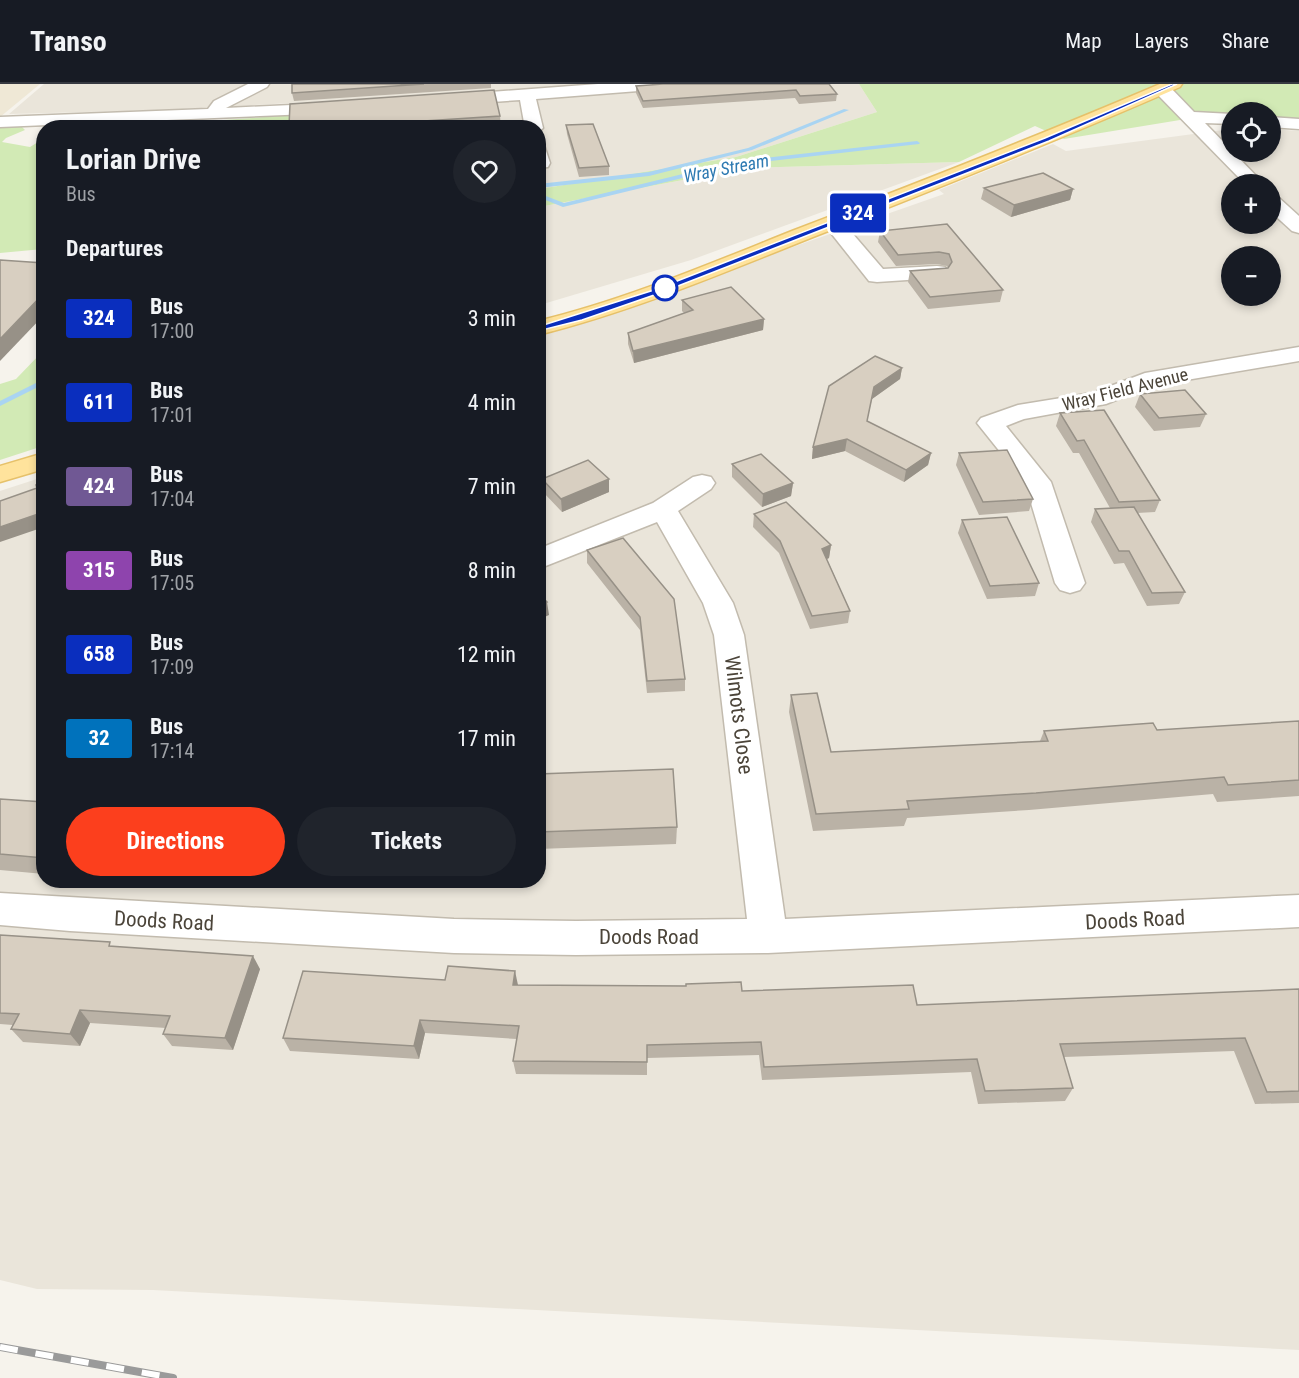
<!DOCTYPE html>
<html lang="en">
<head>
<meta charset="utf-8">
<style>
  body { margin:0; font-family:"Roboto Condensed",sans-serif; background:#20242c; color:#f1f3f6; height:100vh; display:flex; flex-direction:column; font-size:22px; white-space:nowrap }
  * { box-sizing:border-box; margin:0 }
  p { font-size:20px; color:#9ea1a6 }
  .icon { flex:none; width:33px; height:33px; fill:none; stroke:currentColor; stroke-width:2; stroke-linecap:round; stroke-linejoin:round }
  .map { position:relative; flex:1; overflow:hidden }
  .panel { position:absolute; left:36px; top:36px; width:510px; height:768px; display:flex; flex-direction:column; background:#171b24; border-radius:24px; box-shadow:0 3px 9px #0003 }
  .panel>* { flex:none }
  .badge { padding:0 12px; border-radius:4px; font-size:21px; line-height:39px }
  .buttons { position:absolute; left:1221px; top:18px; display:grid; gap:12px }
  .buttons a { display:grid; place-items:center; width:60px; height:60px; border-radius:50%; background:#171b24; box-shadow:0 3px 9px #0003; font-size:30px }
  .map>.badge { position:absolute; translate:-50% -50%; box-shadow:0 0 0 3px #fff }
  h2 { padding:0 30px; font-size:22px; line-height:54px }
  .round { display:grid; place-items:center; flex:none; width:63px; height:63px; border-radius:32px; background:#20242c }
  .headline { display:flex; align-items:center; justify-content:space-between; height:102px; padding:0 30px }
  h1 { font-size:28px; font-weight:700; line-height:45px }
  .action { display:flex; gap:12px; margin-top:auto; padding:12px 30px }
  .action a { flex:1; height:69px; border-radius:36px; background:#fc3f1d; color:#fff; font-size:24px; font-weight:700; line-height:69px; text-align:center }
  .action a+a { background:#20242c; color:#f1f3f6 }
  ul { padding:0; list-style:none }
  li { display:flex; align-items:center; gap:18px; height:84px; padding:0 30px }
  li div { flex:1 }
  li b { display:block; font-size:22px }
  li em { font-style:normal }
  li .badge { min-width:66px; font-weight:700; text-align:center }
  header { display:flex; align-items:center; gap:36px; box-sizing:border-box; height:84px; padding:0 30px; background:#171b24; border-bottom:2px solid #363941 }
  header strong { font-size:28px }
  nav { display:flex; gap:33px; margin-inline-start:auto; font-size:21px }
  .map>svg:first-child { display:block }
</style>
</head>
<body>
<header>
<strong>Transo</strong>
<nav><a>Map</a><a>Layers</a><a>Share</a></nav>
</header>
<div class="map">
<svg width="1299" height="1294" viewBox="0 0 1299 1294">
  <rect width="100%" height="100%" fill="#f6f3ec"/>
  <!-- residential -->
  <g fill="#eae5da" fill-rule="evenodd">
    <path d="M 44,0 L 859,0 L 877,28 L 736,73 L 539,105 L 538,44 L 332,43 L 337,29 L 328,17 L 165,26 L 9,30 Z"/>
    <path d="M 1231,45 L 1232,68 L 1270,68 L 1271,45 L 1299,47 L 1299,1266 L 153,1206 L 37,1205 L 0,1196 L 0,407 L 43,393 L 44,796 L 538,796 L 539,252 L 944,110 L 939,106 L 1053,60 L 1066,67 ZM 1232,100 L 1270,100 L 1270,140 L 1232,140 ZM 1232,172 L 1270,172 L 1270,212 L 1232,212 Z"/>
    <path d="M 959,78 L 691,176 L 543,220 L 539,215 L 539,123 L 747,84 Z"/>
  </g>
  <!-- education -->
  <path fill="#efe8d6" d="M 0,0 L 40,0 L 0,33 Z"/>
  <!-- green -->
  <g fill="#d2eab5">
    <path d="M 859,0 L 1299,0 L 1299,37 L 1271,34 L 1270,28 L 1232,28 L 1231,34 L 1180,36 L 1064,55 L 1035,42 L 959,78 L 747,84 L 539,123 L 539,105 L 736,73 L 877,28 Z"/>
    <path d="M 323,29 L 332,43 L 207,44 L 206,39 L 209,37 Z"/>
    <path d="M 178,37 L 189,37 L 186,43 L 113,42 L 118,40 Z"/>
    <path d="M 0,43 L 22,43 L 25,46 L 6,54 L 2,58 L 30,63 L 43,55 L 41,52 L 43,50 L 44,136 L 40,141 L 43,142 L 43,165 L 0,169 Z"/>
    <path d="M 43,267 L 43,362 L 0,376 L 0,300 L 16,295 Z"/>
  </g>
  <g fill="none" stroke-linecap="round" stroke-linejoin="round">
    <!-- stream -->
    <g fill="#a9d4f2" fill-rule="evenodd">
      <path d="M 844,25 L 849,26 L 752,66 L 649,92 L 538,104 L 538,100 L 649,88 L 748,64 Z"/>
      <path d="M 917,57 L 920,59 L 919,60 L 736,81 L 563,123 L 538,113 L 538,109 L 564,119 L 736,77 Z"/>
      <path d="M 44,295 L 44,300 L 0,322 L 0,317 Z"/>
    </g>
    <defs>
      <g id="minor">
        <path d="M 248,0 L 269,0 L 267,3 L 226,24 L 334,19 L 340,20 L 343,24 L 340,28 L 334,29 L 0,43 L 0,33 L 208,25 L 214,17 Z"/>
        <path d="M 598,0 L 672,0 L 664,5 L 536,15 L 543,44 L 538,48 L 538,44 L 525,44 L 520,16 L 451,21 L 443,16 L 451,11 Z"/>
        <path d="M 1162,0 L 1168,1 L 1194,28 L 1232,30 L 1232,40 L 1205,39 L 1264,100 L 1245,100 L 1156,9 L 1154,5 Z"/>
        <path d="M 1270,33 L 1299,35 L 1299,45 L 1270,43 Z"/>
        <path d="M 538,60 L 544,61 L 550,79 L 548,83 L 538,84 Z"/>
        <path d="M 1270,110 L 1277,112 L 1299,132 L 1299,149 L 1292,147 L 1270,127 Z"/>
        <path d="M 833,133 L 840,135 L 883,185 L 937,182 L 945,183 L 948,188 L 945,193 L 937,194 L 877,198 L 869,197 L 823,139 L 826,135 Z"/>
        <path d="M 1299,263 L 1299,277 L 1151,302 L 1106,320 L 1024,335 L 1006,342 L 1051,398 L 1085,499 L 1080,506 L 1070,509 L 1060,506 L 1055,499 L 1025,399 L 977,339 L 981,334 L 1018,321 L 1092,309 L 1145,289 Z"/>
        <path d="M 702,391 L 711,393 L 715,399 L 711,405 L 678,427 L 733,519 L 744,551 L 785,835 L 1299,811 L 1299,843 L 768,869 L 576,871 L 454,869 L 70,847 L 0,841 L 0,809 L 454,835 L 576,837 L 747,835 L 714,551 L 703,519 L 657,438 L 538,485 L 538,465 L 653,419 L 693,393 Z"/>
      </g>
      <g id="primary">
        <path d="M 1160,0 L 1182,0 L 1180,3 C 1059,56 936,105 813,153 C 723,189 633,227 538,251 L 538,237 C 625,216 709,180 792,147 C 915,100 1038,52 1160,0 Z"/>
        <path d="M 44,369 L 44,385 L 0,398 L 0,382 Z"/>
      </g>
    </defs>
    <!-- minor casing -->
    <use href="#minor" stroke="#c2bbae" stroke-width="3"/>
    <!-- primary casing -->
    <use href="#primary" stroke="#e6c16a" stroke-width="3"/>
    <!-- minor -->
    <use href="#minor" fill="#fff" fill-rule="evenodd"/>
    <!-- primary -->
    <use href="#primary" fill="#ffe39c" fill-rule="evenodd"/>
    <defs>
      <path id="rail" d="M 0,1263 L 173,1294"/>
    </defs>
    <!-- rail casing -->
    <use href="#rail" stroke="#9a9a9a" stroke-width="8"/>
    <!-- rail -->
    <use href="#rail" stroke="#fff" stroke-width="6" stroke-dasharray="18" stroke-linecap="butt"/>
  </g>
  <!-- wall -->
  <g fill="#bab2a6">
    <path d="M 292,0 L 491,0 L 491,4 L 294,17 L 292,9 Z"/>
    <path d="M 829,0 L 837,10 L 836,17 L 799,20 L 795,14 L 643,24 L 636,9 L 636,2 Z"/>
    <path d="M 500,32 L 501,44 L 251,44 L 289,42 Z"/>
    <path d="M 566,41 L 609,82 L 609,91 L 579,93 L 567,50 Z"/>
    <path d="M 984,104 L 1073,105 L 1070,116 L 1011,133 L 981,115 Z"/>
    <path d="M 947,140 L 1003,206 L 1000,218 L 928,225 L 908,198 L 910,187 L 948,184 L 947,182 L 937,180 L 896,182 L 878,158 L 880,147 Z"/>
    <path d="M 682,216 L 764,235 L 763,246 L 634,279 L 628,260 L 628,249 L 684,229 L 682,227 Z"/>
    <path d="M 902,284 L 900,295 L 872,315 L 867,337 L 931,369 L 928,381 L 904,398 L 845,367 L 812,375 L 813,363 Z"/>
    <path d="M 1140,310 L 1206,330 L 1200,343 L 1154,347 L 1135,323 Z"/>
    <path d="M 1060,329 L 1160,416 L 1155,428 L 1137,429 L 1185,508 L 1179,520 L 1147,522 L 1124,479 L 1114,480 L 1091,438 L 1095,425 L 1110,424 L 1079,369 L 1073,369 L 1056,342 Z"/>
    <path d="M 959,369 L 1033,415 L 1029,427 L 979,431 L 956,381 Z"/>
    <path d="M 732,380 L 793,399 L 791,412 L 762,423 L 732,393 Z"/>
    <path d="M 542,395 L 609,395 L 609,408 L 562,428 L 543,408 Z"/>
    <path d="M 754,430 L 831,461 L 829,474 L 827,475 L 850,527 L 848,539 L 810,545 L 779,469 L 753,443 Z"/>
    <path d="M 962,436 L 1039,499 L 1035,512 L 987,515 L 958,449 Z"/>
    <path d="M 587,466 L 674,515 L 685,595 L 685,607 L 647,609 L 640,546 L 587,479 Z"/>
    <path d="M 791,611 L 831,668 L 1040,657 L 1044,647 L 1157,646 L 1299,637 L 1299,712 L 1217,718 L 1213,710 L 1029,726 L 907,734 L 904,742 L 813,747 L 789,628 Z"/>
    <path d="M 538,690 L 677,743 L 676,760 L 538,765 Z"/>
    <path d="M 0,715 L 44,718 L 44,790 L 0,786 Z"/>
    <path d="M 0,851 L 113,862 L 260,885 L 233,966 L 172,962 L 163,950 L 166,944 L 90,939 L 80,962 L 23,958 L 11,945 L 13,941 L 0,940 Z"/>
    <path d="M 518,901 L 742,907 L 917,921 L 1299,905 L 1299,1019 L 1255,1020 L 1234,967 L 1064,973 L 1073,1004 L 1065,1017 L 978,1020 L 971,988 L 762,996 L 759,971 L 647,974 L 647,991 L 516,990 L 513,977 L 517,955 L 425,949 L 419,975 L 290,967 L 283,954 Z"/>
  </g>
  <!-- shaded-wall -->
  <g fill="#979187">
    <path d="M 1073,105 L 1070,116 L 1011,133 L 1014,121 Z"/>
    <path d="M 44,209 L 44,231 L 0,277 L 0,255 Z"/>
    <path d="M 764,235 L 763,246 L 634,279 L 633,267 Z"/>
    <path d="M 902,284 L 900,295 L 872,315 L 874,303 Z"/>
    <path d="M 847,355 L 845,367 L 812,375 L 813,363 Z"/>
    <path d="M 931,369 L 928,381 L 904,398 L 906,386 Z"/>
    <path d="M 609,395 L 609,408 L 562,428 L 561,415 Z"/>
    <path d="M 793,399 L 791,412 L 762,423 L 763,410 Z"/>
    <path d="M 44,428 L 44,443 L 0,458 L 0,443 Z"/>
    <path d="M 831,461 L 829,474 L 820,478 L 822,465 Z"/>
    <path d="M 547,518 L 549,531 L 538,536 L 538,522 Z"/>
    <path d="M 253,872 L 260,885 L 233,966 L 225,954 Z"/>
    <path d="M 515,887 L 518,901 L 513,901 Z"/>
    <path d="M 80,926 L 90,939 L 80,962 L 70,950 Z"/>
    <path d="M 420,936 L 425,949 L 419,975 L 414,962 Z"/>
  </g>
  <!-- building -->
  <g fill="#d8cfc1" stroke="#979187" stroke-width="1.5">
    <path d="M 292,0 L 424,0 L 292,9 Z"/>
    <path d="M 663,0 L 829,0 L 837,10 L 800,12 L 796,6 L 643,17 L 636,2 Z"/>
    <path d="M 494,6 L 500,32 L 394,39 L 395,44 L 251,44 L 289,42 L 290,20 Z"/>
    <path d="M 593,40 L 609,82 L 579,84 L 566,41 Z"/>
    <path d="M 1043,89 L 1073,105 L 1014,121 L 984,104 Z"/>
    <path d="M 947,140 L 1003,206 L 930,213 L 910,187 L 948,184 L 952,178 L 949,170 L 939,168 L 898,171 L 880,147 Z"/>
    <path d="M 0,176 L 44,179 L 44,209 L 0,255 Z"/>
    <path d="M 731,203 L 764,235 L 633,267 L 628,249 L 693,226 L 682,216 Z"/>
    <path d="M 875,272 L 902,284 L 874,303 L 867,337 L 931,369 L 906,386 L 847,355 L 813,363 L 829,302 Z"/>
    <path d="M 1185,306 L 1206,330 L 1159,334 L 1140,310 Z"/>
    <path d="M 1104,326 L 1160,416 L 1119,418 L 1084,356 L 1077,357 L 1060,329 Z"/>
    <path d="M 1007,366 L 1033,415 L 983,418 L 959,369 Z"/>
    <path d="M 761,370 L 793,399 L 763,410 L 732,380 Z"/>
    <path d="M 588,376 L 609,395 L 561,415 L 542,395 Z"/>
    <path d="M 44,398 L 44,428 L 0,443 L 0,417 L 37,404 L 36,401 Z"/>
    <path d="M 786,418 L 831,461 L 822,465 L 850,527 L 812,532 L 780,457 L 754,430 Z"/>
    <path d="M 1134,423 L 1185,508 L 1152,509 L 1129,467 L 1119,467 L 1095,425 Z"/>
    <path d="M 1007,433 L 1039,499 L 990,502 L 962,436 Z"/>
    <path d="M 623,454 L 674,515 L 685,595 L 647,597 L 640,533 L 587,466 Z"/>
    <path d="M 538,509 L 547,518 L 538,522 Z"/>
    <path d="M 817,609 L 831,668 L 1048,657 L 1044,647 L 1153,639 L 1157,646 L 1299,637 L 1299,696 L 1228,701 L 1224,693 L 1036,709 L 907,717 L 909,725 L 816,730 L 791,611 Z"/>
    <path d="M 673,685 L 677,743 L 538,748 L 538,690 Z"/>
    <path d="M 0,715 L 44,718 L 44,774 L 0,770 Z"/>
    <path d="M 0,851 L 110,858 L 109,862 L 253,872 L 225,954 L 163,950 L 170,932 L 80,926 L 70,950 L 11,945 L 19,930 L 0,929 Z"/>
    <path d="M 448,882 L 515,887 L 513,901 L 686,902 L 686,900 L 741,898 L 742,907 L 913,901 L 917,921 L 1299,905 L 1299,1007 L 1267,1008 L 1245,954 L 1060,960 L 1073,1004 L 985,1007 L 977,975 L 764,983 L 761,958 L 647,961 L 647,978 L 513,977 L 519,942 L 420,936 L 414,962 L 283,954 L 303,887 L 445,896 Z"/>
  </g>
  <!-- line -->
  <path fill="#0a2ebe" stroke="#fff" stroke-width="1.5" d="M 1172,0 L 1177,0 L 1049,57 L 660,209 L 582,236 L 538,247 L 534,244 L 654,206 L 1045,54 Z"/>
  <!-- markers -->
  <circle fill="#fff" stroke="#0a2ebe" stroke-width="3" cx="665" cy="204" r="12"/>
  <g text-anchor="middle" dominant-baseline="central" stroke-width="6" stroke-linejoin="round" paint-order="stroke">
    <!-- far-water labels -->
    <g font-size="18" font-style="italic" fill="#2e7ab2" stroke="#fff">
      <text transform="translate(726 84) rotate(-11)">Wray Stream</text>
    </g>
    <!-- far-street labels -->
    <g font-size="18" fill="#4b4439" stroke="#fff">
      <text transform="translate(1125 305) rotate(-14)">Wray Field Avenue</text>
    </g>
    <!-- street labels -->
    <g font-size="21" fill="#4b4439" stroke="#fff">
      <text transform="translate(739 631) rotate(83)">Wilmots Close</text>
      <text transform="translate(1135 836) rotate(-3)">Doods Road</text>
      <text transform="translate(164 837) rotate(3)">Doods Road</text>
      <text x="649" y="853">Doods Road</text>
    </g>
  </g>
</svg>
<div class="buttons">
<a><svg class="icon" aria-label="locate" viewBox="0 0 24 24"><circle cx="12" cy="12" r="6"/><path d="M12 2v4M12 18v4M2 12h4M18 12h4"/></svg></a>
<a>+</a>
<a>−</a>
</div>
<b class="badge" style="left:858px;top:129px;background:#0a2ebe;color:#fff">324</b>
<section class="panel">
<div class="headline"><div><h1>Lorian Drive</h1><p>Bus</p></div><a class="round"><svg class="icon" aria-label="heart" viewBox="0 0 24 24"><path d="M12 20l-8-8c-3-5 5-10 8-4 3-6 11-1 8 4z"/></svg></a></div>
<h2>Departures</h2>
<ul>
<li><span class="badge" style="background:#0a2ebe;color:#fff">324</span><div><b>Bus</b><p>17:00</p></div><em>3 min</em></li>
<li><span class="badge" style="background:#0a2ebe;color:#fff">611</span><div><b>Bus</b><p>17:01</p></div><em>4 min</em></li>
<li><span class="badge" style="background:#705894;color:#fff">424</span><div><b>Bus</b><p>17:04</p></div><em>7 min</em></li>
<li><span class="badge" style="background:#8e44ad;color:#fff">315</span><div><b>Bus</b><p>17:05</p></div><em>8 min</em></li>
<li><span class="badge" style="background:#0a2ebe;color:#fff">658</span><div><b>Bus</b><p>17:09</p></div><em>12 min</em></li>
<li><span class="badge" style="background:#0072bc;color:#fff">32</span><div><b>Bus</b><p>17:14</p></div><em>17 min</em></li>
</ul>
<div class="action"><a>Directions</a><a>Tickets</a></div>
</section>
</div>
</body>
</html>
